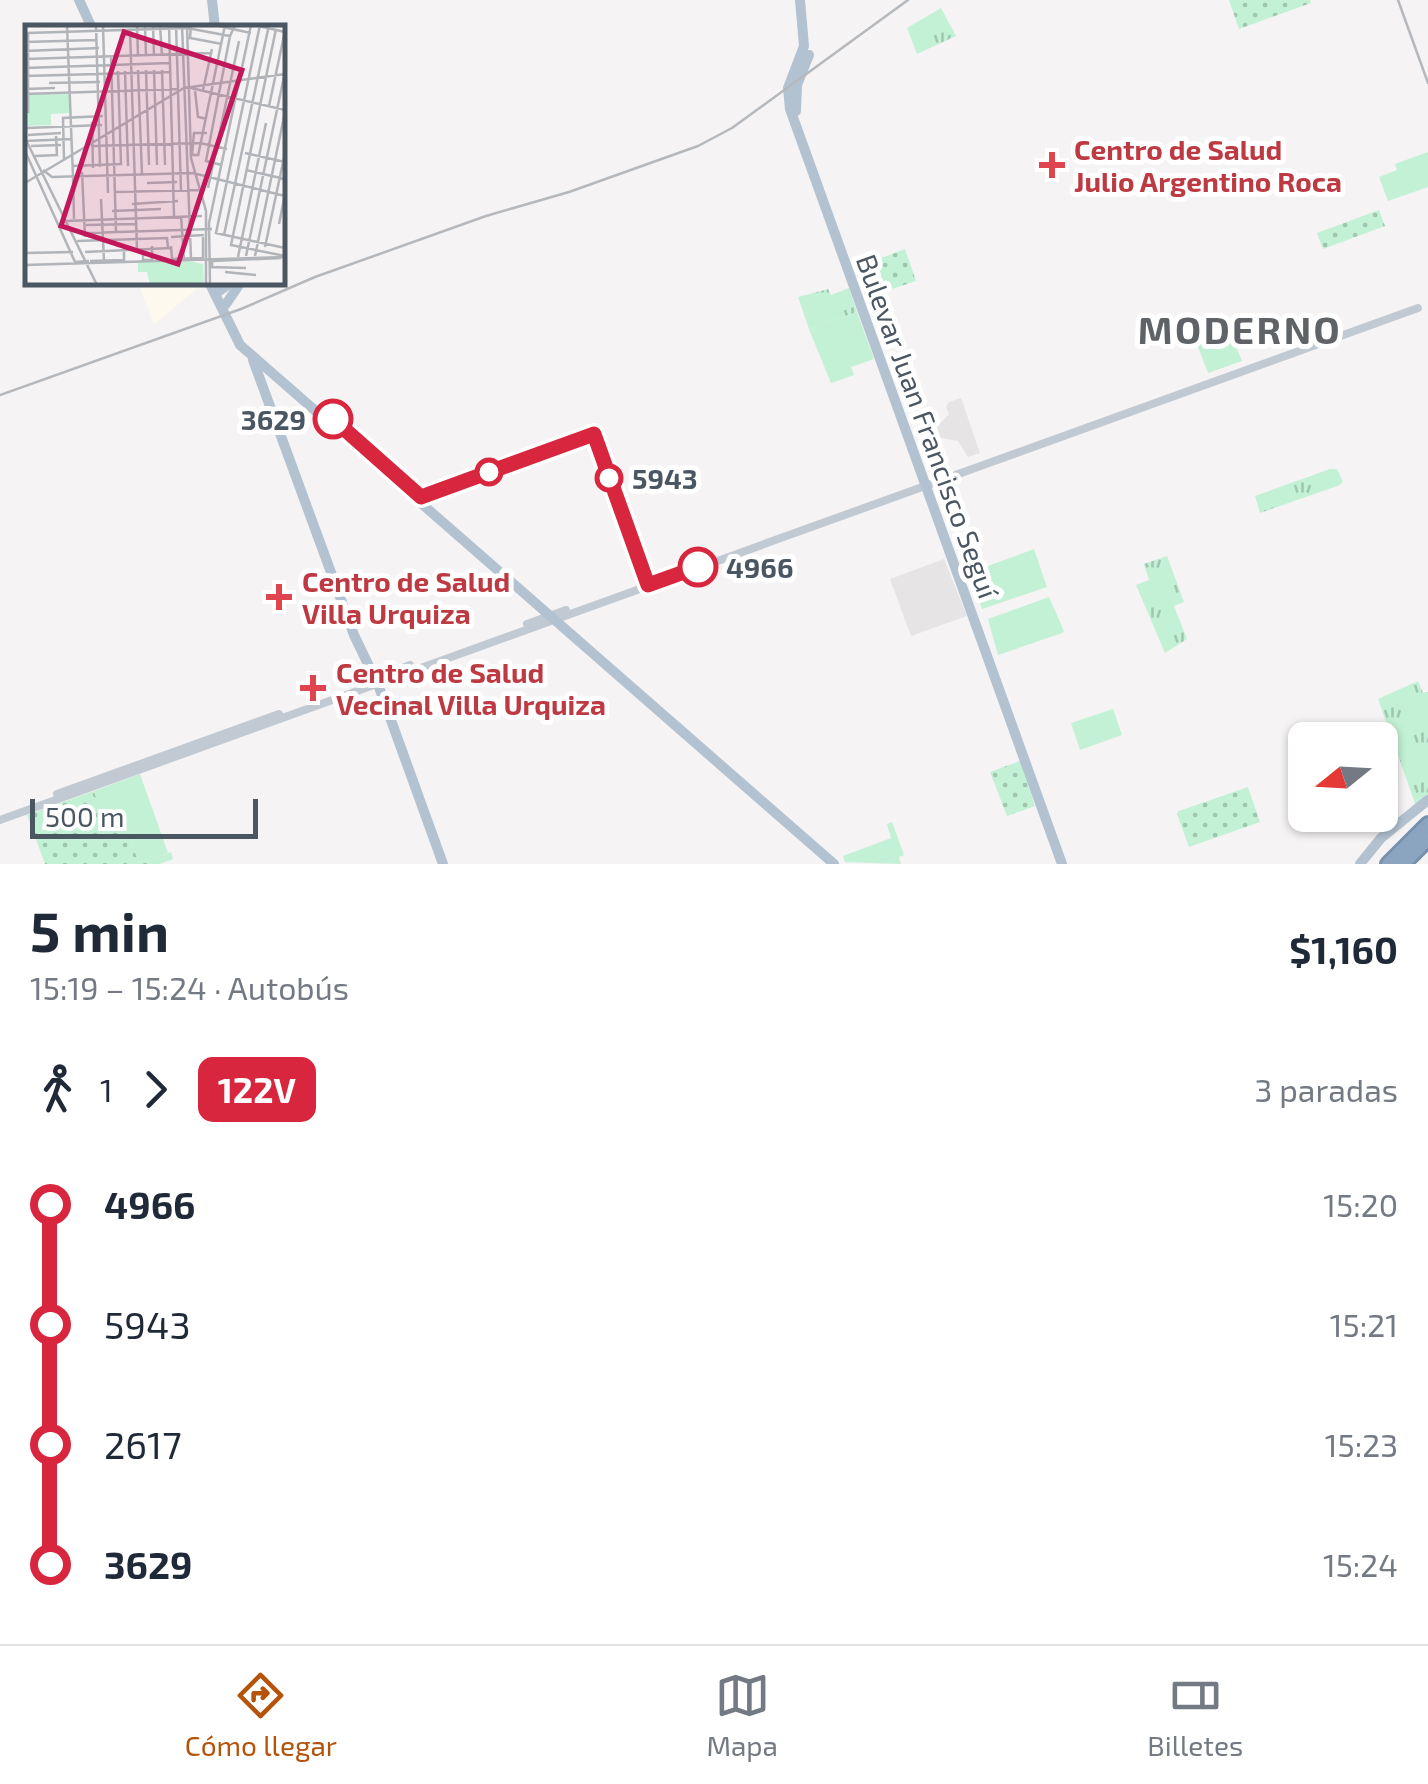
<!DOCTYPE html>
<html lang="es">
<head>
<meta charset="utf-8">
<style>
  body { margin:0; font-family:"Exo 2",sans-serif; background:#f6f6f7; color:#1f2937; height:100vh; display:flex; flex-direction:column; font-size:38px; white-space:nowrap }
  * { box-sizing:border-box; margin:0 }
  p { font-size:32px; color:#747a83 }
  .icon { flex:none; width:55px; height:55px; fill:none; stroke:currentColor; stroke-width:2; stroke-linecap:round; stroke-linejoin:round }
  .map { position:relative; height:864px; overflow:hidden }
  .details { display:flex; flex-direction:column; background:#fff; flex:1 }
  .details>* { flex:none }
  .badge { padding:0 20px; border-radius:15px; font-size:35px; line-height:65px }
  .needle { width:65px; rotate:252deg }
  .tools { position:absolute; left:1288px; top:722px; display:grid; gap:20px }
  .tools a { display:grid; place-items:center; width:110px; height:110px; border-radius:15px; background:#fff; box-shadow:0 2px 8px #0004; font-size:50px }
  .scale { position:absolute; left:30px; bottom:25px; width:228px; box-sizing:border-box; padding-left:10px; border:5px solid #4a5661; border-top:0; font-size:28px; line-height:35px; white-space:nowrap; color:#4a5661; -webkit-text-stroke:8px #fff; paint-order:stroke }
  .map>.badge { position:absolute; translate:-50% -50%; box-shadow:0 0 0 5px #fff }
  .legs { display:flex; align-items:center; gap:15px; height:110px; padding:0 30px; font-size:32px }
  .legs p { margin-inline-start:auto }
  .overview { display:flex; align-items:center; justify-content:space-between; height:170px; padding:0 30px }
  h1 { font-size:55px; font-weight:700; line-height:75px }
  ul { padding:0 30px; list-style:none }
  li { display:flex; align-items:center; gap:35px; height:120px; font-size:38px }
  li i { display:grid; place-items:center; width:15px; height:100%; margin:0 12px; background:currentColor }
  li i::after { content:''; width:25px; height:25px; margin:-12px; border:8px solid; border-radius:50%; background:#fff }
  li p { margin-inline-start:auto }
  li:first-child i { background:linear-gradient(#0000 50%,currentColor 0) }
  li:last-child i { background:linear-gradient(currentColor 50%,#0000 0) }
  .tab-bar { display:flex; justify-content:space-around; align-items:center; height:140px; border-top:2px solid #e0e1e3; background:#fff; font-size:28px; color:#747a83 }
  .tab-bar a { display:grid; justify-items:center; gap:5px }
  .tab-bar .current { color:#b45309 }
  .map>svg:first-child { display:block }
</style>
</head>
<body>
<div class="map">
<svg width="1428" height="864" viewBox="0 0 1428 864">
  <defs>
    <pattern id="grass-tufts" width="24" height="20" patternUnits="userSpaceOnUse" patternTransform="scale(2.5)"><rect width="24" height="20" fill="#c3f1d5"/><path d="M3 7l-1-3M5 7V3M7 7l1-3M15 17l-1-3M17 17v-4M19 17l1-3" fill="none" stroke="#a0c6b0"/></pattern>
    <pattern id="park-dots" width="8" height="8" patternUnits="userSpaceOnUse" patternTransform="scale(2.5)"><rect width="8" height="8" fill="#c3f1d5"/><path d="M2 2h.1M6 6h.1" fill="none" stroke="#a0c6b0" stroke-width="1.8" stroke-linecap="round"/></pattern>
  </defs>
  <rect width="100%" height="100%" fill="#f5f3f3"/>
  <!-- commercial -->
  <path fill="#fdf9ef" d="M 205,282 L 154,325 L 138,283 Z"/>
  <!-- education -->
  <g fill="#e6e4e5">
    <path d="M 961,398 L 980,453 L 968,457 L 958,441 L 941,438 L 937,427 L 949,414 L 946,407 L 949,402 Z"/>
    <path d="M 944,559 L 967,616 L 911,636 L 890,579 Z"/>
  </g>
  <!-- grass -->
  <g fill="url(#grass-tufts)">
    <path d="M 941,8 L 956,36 L 917,54 L 907,28 Z"/>
    <path d="M 849,288 L 857,312 L 809,329 L 798,297 L 828,289 L 831,295 Z"/>
    <path d="M 1330,469 L 1337,469 L 1343,482 L 1340,485 L 1260,513 L 1255,496 Z"/>
    <path d="M 1167,556 L 1184,602 L 1174,606 L 1187,639 L 1165,653 L 1136,585 L 1149,580 L 1144,564 Z"/>
    <path d="M 1418,681 L 1423,693 L 1428,692 L 1428,795 L 1416,806 L 1378,699 Z"/>
  </g>
  <!-- park -->
  <g fill="url(#park-dots)">
    <path d="M 1229,0 L 1310,0 L 1311,3 L 1239,29 Z"/>
    <path d="M 1379,210 L 1385,226 L 1323,249 L 1317,233 Z"/>
    <path d="M 905,249 L 916,281 L 886,291 L 879,273 L 862,278 L 858,267 Z"/>
    <path d="M 1020,761 L 1035,806 L 1007,816 L 990,772 Z"/>
    <path d="M 1248,787 L 1260,822 L 1189,847 L 1177,814 L 1179,811 Z"/>
    <path d="M 94,791 L 105,822 L 122,817 L 139,863 L 171,852 L 173,859 L 160,864 L 45,864 L 27,815 Z"/>
  </g>
  <!-- garden -->
  <g fill="#c3f1d5">
    <path d="M 1428,152 L 1428,187 L 1388,201 L 1379,177 L 1397,170 L 1395,164 Z"/>
    <path d="M 857,312 L 874,359 L 851,367 L 854,375 L 831,383 L 809,329 Z"/>
    <path d="M 1226,322 L 1242,361 L 1208,373 L 1193,334 Z"/>
    <path d="M 1034,549 L 1047,587 L 982,609 L 969,573 Z"/>
    <path d="M 1049,597 L 1064,631 L 1062,633 L 998,655 L 988,619 Z"/>
    <path d="M 1113,709 L 1122,735 L 1080,750 L 1071,723 Z"/>
    <path d="M 140,774 L 168,853 L 139,863 L 122,817 L 105,823 L 94,791 Z"/>
    <path d="M 892,822 L 904,855 L 899,857 L 901,864 L 845,862 L 843,856 L 891,838 L 887,824 Z"/>
  </g>
  <g fill="none" stroke-linecap="round" stroke-linejoin="round">
    <defs>
      <g id="highway">
        <path d="M 1388,864 L 1428,824"/>
        <path d="M 1403,864 L 1428,839"/>
      </g>
    </defs>
    <!-- highway casing -->
    <use href="#highway" stroke="#7690ad" stroke-width="18"/>
    <!-- minor -->
    <g stroke="#c1cad2" stroke-width="8">
      <path d="M 527,624 L 566,610"/>
      <path d="M 372,680 L 410,665"/>
      <path d="M 57,794 L 279,714"/>
      <path d="M 0,820 L 1418,308"/>
    </g>
    <!-- major -->
    <g stroke="#b3c2d1" stroke-width="10">
      <path d="M 79,0 L 92,28"/>
      <path d="M 212,0 L 215,28"/>
      <path d="M 800,0 L 804,46 L 788,88 L 790,109 L 1062,864"/>
      <path d="M 796,111 L 797,85 L 809,55"/>
      <path d="M 209,282 L 240,345 L 834,864"/>
      <path d="M 215,294 L 232,282"/>
      <path d="M 226,304 L 241,282"/>
      <path d="M 253,360 L 354,635 L 379,687 L 443,864"/>
      <path d="M 1360,864 L 1381,838 L 1428,800"/>
    </g>
    <!-- highway -->
    <use href="#highway" stroke="#8ba5c1" stroke-width="12"/>
    <!-- rail -->
    <g stroke="#b5b8bd" stroke-width="2.5">
      <path d="M 1398,0 L 1428,83"/>
      <path d="M 0,395 L 241,309 L 315,277 L 486,216 L 569,192 L 698,146 L 732,128 L 908,0"/>
    </g>
  </g>
  <g fill="none" stroke-linecap="round" stroke-linejoin="round">
    <defs>
      <path id="line-1" d="M 333,419 L 421,497 L 594,434 L 648,585 L 698,567"/>
    </defs>
    <!-- line-1 casing -->
    <use href="#line-1" stroke="#fff" stroke-width="22"/>
    <!-- line-1 -->
    <use href="#line-1" stroke="#d7263d" stroke-width="15"/>
  </g>
  <!-- markers -->
  <g fill="#e0444e" stroke="#fff" stroke-width="4">
    <path d="M1047 150h10v10h10v10h-10v10h-10v-10h-10v-10h10z"/>
    <path d="M274 582h10v10h10v10h-10v10h-10v-10h-10v-10h10z"/>
    <path d="M308 673h10v10h10v10h-10v10h-10v-10h-10v-10h10z"/>
  </g>
  <g fill="#fff" stroke="#d7263d" stroke-width="5">
    <circle cx="333" cy="419" r="18"/>
    <circle cx="489" cy="472" r="12"/>
    <circle cx="609" cy="478" r="12"/>
    <circle cx="698" cy="567" r="18"/>
  </g>
  <g text-anchor="middle" dominant-baseline="central" stroke-width="10" stroke-linejoin="round" paint-order="stroke">
    <!-- health labels -->
    <g font-size="28" font-weight="bold" fill="#be3a42" stroke="#fff" text-anchor="start">
      <text x="1074" y="149">Centro de Salud<tspan x="1074" dy="32">Julio Argentino Roca</tspan></text>
      <text x="302" y="581">Centro de Salud<tspan x="302" dy="32">Villa Urquiza</tspan></text>
      <text x="336" y="672">Centro de Salud<tspan x="336" dy="32">Vecinal Villa Urquiza</tspan></text>
    </g>
    <!-- stop labels -->
    <g font-size="28" font-weight="bold" fill="#4a5661" stroke="#fff" text-anchor="start">
      <text x="306" y="419" text-anchor="end">3629</text>
      <text x="632" y="478">5943</text>
      <text x="726" y="567">4966</text>
    </g>
    <!-- street labels -->
    <g font-size="28" fill="#4a5661" stroke="#fff">
      <text transform="translate(928 426) rotate(70)">Bulevar Juan Francisco Seguí</text>
    </g>
    <!-- district labels -->
    <g font-size="38" font-weight="bold" letter-spacing="2.5" fill="#5f6368" stroke="#fff">
      <text x="1240" y="329">MODERNO</text>
    </g>
  </g>
  <!-- overview -->
  <g transform="translate(25 25)">
    <rect width="260" height="260" fill="#f5f3f3"/>
    <path d="M 163,236 L 178,239 L 179,260 L 125,260 L 122,247 L 113,247 L 113,237 Z" fill="#c3f1d5"/>
    <path d="M 44,69 L 44,88 L 26,89 L 26,100 L 0,101 L 3,70 Z" fill="#c3f1d5"/>
    <path fill="none" stroke="#b1b4b9" stroke-width="2.5" d="M 42,0 L 48,152M 71,0 L 75,142M 78,0 L 83,168M 112,0 L 113,31M 120,0 L 121,31M 128,0 L 129,31M 135,0 L 137,31M 144,0 L 149,191M 151,0 L 153,63M 157,0 L 166,233M 162,0 L 166,133 L 181,186 L 181,260M 166,0 L 165,13 L 197,19M 189,0 L 226,8M 229,0 L 260,7M 235,0 L 191,208 L 260,223M 105,4 L 112,224M 251,4 L 206,220 L 260,231M 0,17 L 71,15M 0,26 L 74,23M 86,31 L 91,207M 1,34 L 186,28M 0,43 L 145,38M 113,45 L 117,150M 121,45 L 124,140M 129,45 L 132,140M 137,45 L 140,140M 100,46 L 103,141M 0,51 L 145,47M 24,58 L 75,57M 166,63 L 260,85M 0,64 L 30,63M 178,65 L 187,24M 170,66 L 173,92 L 182,94M 153,67 L 156,166M 0,69 L 154,64M 244,81 L 260,6M 3,88 L 3,8 L 162,3 L 205,11 L 210,0M 67,97 L 68,143M 2,103 L 77,100M 3,110 L 36,108M 0,113 L 72,260M 0,116 L 47,114M 6,121 L 36,120M 66,121 L 175,118 L 202,124M 0,126 L 50,237 L 64,236M 220,128 L 260,137M 173,130 L 167,130 L 169,108 L 182,108M 10,131 L 32,130 L 31,111M 173,131 L 200,0M 39,135 L 38,93 L 78,91M 197,140 L 181,136 L 205,11M 47,141 L 96,139 L 93,46M 18,145 L 27,152 L 168,148 L 260,171M 221,145 L 260,154M 57,147 L 60,212M 48,152 L 49,194M 0,158 L 159,63 L 260,49M 122,158 L 152,157M 183,163 L 214,16M 89,167 L 175,165M 76,174 L 79,236M 107,179 L 153,176M 87,186 L 136,184M 156,191 L 159,234M 41,196 L 177,191M 254,199 L 260,169M 61,200 L 112,199M 62,208 L 187,204M 199,210 L 244,0M 146,212 L 179,210M 52,216 L 142,213 L 143,223M 146,221 L 147,234 L 178,233 L 178,212M 240,222 L 260,128M 118,224 L 118,235 L 127,235 L 127,221M 60,227 L 146,223M 0,228 L 48,227M 221,231 L 260,47M 230,231 L 260,87M 213,232 L 241,98M 65,236 L 99,235 L 99,224M 0,240 L 260,232M 185,242 L 221,243M 187,243 L 187,236 L 256,233M 200,247 L 231,250M 185,260 L 184,198 L 226,0"/>
    <path fill="#c2185b" fill-opacity="0.15" stroke="#c2185b" stroke-width="5" d="M 99,7 L 217,45 L 153,239 L 36,201 Z"/>
    <rect width="260" height="260" fill="none" stroke="#4a5661" stroke-width="5"/>
  </g>
</svg>
<div class="tools">
<a><svg class="needle" viewBox="-14 -14 28 28"><path d="M0-13l5 13h-10z" fill="#e53935"/><path d="M0 13l5-13h-10z" fill="#747a83"/></svg></a>
</div>
<div class="scale">500 m</div>
</div>
<section class="details">
<div class="overview"><div><h1>5 min</h1><p>15:19 – 15:24 · Autobús</p></div><b>$1,160</b></div>
<div class="legs"><svg class="icon" aria-label="walk" viewBox="0 0 24 24"><circle cx="13" cy="4" r="2"/><path d="M13 8l-2 6 4 7M11 14l-3 7M7 12l3-4h3l4 4"/></svg>1<svg class="icon" aria-label="forward" viewBox="0 0 24 24"><path d="M9 5l7 7-7 7"/></svg><b class="badge" style="background:#d7263d;color:#fff">122V</b><p>3 paradas</p></div>
<ul>
<li><i style="color:#d7263d"></i><b>4966</b><p>15:20</p></li>
<li><i style="color:#d7263d"></i><span>5943</span><p>15:21</p></li>
<li><i style="color:#d7263d"></i><span>2617</span><p>15:23</p></li>
<li><i style="color:#d7263d"></i><b>3629</b><p>15:24</p></li>
</ul>
</section>
<nav class="tab-bar">
<a class="current"><svg class="icon" aria-label="directions" viewBox="0 0 24 24"><path d="M12 3l9 9-9 9-9-9zM9 14v-3h6M13 9l2 2-2 2"/></svg>Cómo llegar</a>
<a><svg class="icon" aria-label="map" viewBox="0 0 24 24"><path d="M3 6l6-2 6 2 6-2v14l-6 2-6-2-6 2zM9 4v14M15 6v14"/></svg>Mapa</a>
<a><svg class="icon" aria-label="tickets" viewBox="0 0 24 24"><path d="M3 7h18v10H3zM15 7v10"/></svg>Billetes</a>
</nav>
</body>
</html>
